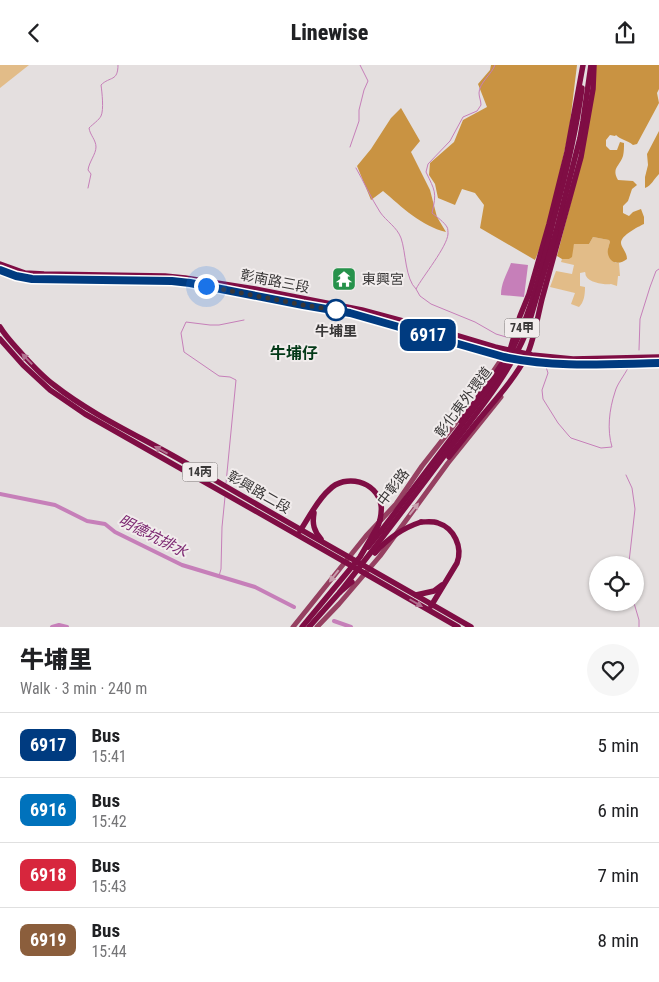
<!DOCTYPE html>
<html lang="en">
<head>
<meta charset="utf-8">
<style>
  body { margin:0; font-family:"Roboto Condensed","Noto Sans TC",sans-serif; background:#f6f6f6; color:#202124; height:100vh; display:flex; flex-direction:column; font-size:19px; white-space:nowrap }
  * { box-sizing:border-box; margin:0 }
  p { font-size:16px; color:#757577 }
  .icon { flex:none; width:28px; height:28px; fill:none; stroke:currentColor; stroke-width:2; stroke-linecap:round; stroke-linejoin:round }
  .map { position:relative; height:562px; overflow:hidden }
  .sheet { display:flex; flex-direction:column; background:#fff; flex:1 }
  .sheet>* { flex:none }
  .badge { padding:0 10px; border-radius:8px; font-size:18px; line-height:32px }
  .fabs { position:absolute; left:589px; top:491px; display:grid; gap:10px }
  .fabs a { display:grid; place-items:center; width:55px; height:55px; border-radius:50%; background:#fff; box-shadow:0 1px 4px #0004; font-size:25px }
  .you { position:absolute; width:25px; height:25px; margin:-12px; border:4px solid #fff; border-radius:50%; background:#1a73e8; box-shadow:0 0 0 8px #1a73e833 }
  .map>.badge { position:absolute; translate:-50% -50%; box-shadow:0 0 0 2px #fff }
  .round { display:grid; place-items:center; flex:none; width:52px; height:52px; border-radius:26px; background:#f6f6f6 }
  .head { display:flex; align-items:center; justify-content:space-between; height:85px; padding:0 20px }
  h1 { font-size:24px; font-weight:800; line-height:38px }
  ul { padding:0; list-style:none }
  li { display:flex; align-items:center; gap:15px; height:65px; padding:0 20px; border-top:1px solid #e0e0e0 }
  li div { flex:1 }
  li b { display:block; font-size:19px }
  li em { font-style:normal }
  li .badge { min-width:55px; font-weight:700; text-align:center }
  header { display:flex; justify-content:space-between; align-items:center; height:65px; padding:0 20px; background:#fff; font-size:22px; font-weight:800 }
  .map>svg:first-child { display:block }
</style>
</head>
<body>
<header><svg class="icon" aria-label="back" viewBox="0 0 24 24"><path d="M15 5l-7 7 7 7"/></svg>Linewise<svg class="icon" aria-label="share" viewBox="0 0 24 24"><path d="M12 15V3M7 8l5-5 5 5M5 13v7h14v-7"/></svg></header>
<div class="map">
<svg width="659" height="562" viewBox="0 0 659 562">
  <rect width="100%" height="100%" fill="#e4dfdf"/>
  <!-- green -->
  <g fill="#e2bc88">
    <path d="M 0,0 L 29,0 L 0,23 Z"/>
    <path d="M 593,172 L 609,175 L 610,177 L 608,183 L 615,198 L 619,198 L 620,211 L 618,211 L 617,221 L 611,219 C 606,220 589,218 586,211 C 585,210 586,208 585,207 L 580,208 L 580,221 L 585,222 C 585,230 584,237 579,242 L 571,239 L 575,228 L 550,222 L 556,206 L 572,209 L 574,200 L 561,197 L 562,194 L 569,194 L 574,179 L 589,179 Z"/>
  </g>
  <!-- forest -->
  <g fill="#c99342">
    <path d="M 491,0 L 577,0 L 569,66 L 546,168 L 535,195 L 480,163 L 484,140 L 475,128 L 462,124 L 455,140 L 438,133 L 435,119 L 429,110 L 430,98 L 454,77 L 463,55 L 487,42 L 478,19 L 490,5 Z"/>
    <path d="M 595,0 L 659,0 L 659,24 L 657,28 L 659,38 L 637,79 L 633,80 C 627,75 621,75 616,70 L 615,71 L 610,70 L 606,75 L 606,81 L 610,85 L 617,85 L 620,77 L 624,78 C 624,82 624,87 623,91 C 620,101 611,103 618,115 L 633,116 L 637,120 L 632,124 L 628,136 L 623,141 L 623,148 L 629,151 L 633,147 L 641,144 L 644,152 L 644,159 C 638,162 621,170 621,178 C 621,182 627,187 627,194 C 620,200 610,199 608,189 C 607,185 609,180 610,177 L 609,175 L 593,172 L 589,179 L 574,179 L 572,192 L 569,194 L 562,194 L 557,191 L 572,133 Z"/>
    <path d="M 401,43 L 420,76 L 411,87 L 430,125 L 437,152 L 446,167 C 421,161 402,142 383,126 L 371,135 L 357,101 L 371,84 L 391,53 Z"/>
    <path d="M 659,66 L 659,109 C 654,114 651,121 645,123 L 645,112 L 648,100 L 647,89 Z"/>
  </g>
  <!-- water -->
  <path fill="#c67fb9" d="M 511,198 L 528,200 L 524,232 L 501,230 C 501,218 507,209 511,198 Z"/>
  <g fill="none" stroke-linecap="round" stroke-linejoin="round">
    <!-- stream -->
    <g stroke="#c67fb9" stroke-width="1">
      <path d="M 495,0 C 492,9 479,18 479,28 C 479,32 481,36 481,40 L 477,46 L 463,52 L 450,76 L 428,99 L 426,107 C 435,126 437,127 432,148 C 437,152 444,157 447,162 C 448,163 448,168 448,169 C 447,182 423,211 416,224 L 420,231 L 431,239 L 475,257 L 496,269 L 506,272"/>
      <path d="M 350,82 L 359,56 L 359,45 L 364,25 L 368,16 L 360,0"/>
      <path d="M 356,103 C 364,117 371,133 380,147 C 386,156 397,162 401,173 C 406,187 405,214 416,224"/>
      <path d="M 88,123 L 91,109 L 88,105 C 89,97 96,89 96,82 C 96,75 90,70 89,63 C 93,59 99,55 101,51 C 104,45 102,27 101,20 C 110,11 118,17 118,0"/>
      <path d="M 639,285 L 640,254 L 650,222 L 656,206 L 659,204"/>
      <path d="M 546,302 L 548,308 L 542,325 L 543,334 L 558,358 L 569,371 L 571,373 L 601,383 L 612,382 C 607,365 609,345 615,327 C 617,319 624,311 628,303"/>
      <path d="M 626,410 L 632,423 L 635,444 L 629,497"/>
      <path d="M 226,418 L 236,315 L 230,312 L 219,311 L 184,287 L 181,268 L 186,257 L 210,260 L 219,260 L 244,255"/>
      <path d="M 219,511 L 221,504 L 222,462 L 225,432"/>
      <path d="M 634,538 L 639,555 L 639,562"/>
    </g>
    <!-- canal -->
    <g stroke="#c67fb9" stroke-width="4">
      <path d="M 0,429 L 55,440 L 87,456 L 105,459 L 115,467 L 182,500 L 255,522 L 294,542"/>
      <path d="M 334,556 L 351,562"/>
      <path d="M 52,562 L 59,560 L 67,562"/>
    </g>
    <!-- secondary -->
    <g stroke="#964061" stroke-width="5">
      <path d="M 478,329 L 499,298 L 504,294"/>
      <path d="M 293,562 L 366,471 L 396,439 L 422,401 L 462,350"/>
      <path d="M 317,562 L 339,539 L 380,491 L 448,398 L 501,332"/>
    </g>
    <!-- primary -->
    <g stroke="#7f0d44" stroke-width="5.5">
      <path d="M 556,167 L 580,73 L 583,56 L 591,0"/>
      <path d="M 0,199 L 25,208 L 44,209 L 165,211 L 185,213 L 255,224 L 362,245 L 455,270 L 495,282 L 532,290 L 573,294 L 659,292"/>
      <path d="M 0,205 L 16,211 L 32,214 L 172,216 L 190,218 L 303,240 L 350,248 L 481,285 L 523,296 L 573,299 L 659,298"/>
      <path d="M 0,262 C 6,272 14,280 22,289 C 32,300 42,311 54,320 C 96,353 146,374 191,401 C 284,456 378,508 471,562"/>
      <path d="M 0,274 L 23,300 L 50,325 L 85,349 L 345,497 L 458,562"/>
      <path d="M 510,285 L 520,251 L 529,229 L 549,159 L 567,87 L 583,0"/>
      <path d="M 461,356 L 491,315 L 503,297"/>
      <path d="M 473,362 C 491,339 513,317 527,290 C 534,275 538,250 542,234 L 581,92 L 593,24 L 594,0"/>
      <path d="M 314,448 C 312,459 314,466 321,474"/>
      <path d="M 421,457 C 427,457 433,456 438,458 C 454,463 463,482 457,498 L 431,541"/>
      <path d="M 300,466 C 308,454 318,434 329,425 C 345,408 377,416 381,440 C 382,445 381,450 380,455"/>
      <path d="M 368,482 L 381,466"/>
      <path d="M 416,530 L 434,526 L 442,520"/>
      <path d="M 309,562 L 340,527 L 352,517"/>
    </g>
    <!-- primary-bridge -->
    <g stroke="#7f0d44" stroke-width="5.5">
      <path d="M 449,392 L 473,362"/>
      <path d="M 381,466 L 494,317 C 526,269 540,212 553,157 C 565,113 576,69 582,23"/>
      <path d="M 375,488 C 388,473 403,463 421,457"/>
      <path d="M 340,527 C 378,479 414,431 450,383 C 478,346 508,311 526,268 L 556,167"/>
      <path d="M 302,562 L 360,492 L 378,461 L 380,455"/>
    </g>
  </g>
  <!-- one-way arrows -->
  <defs><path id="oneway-solid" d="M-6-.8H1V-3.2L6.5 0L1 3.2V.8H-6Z" transform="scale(1.25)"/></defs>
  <g fill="#b27190">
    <use href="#oneway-solid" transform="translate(27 294) rotate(-134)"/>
    <use href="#oneway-solid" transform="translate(161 385) rotate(-151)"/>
    <use href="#oneway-solid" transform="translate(416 538) rotate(30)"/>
  </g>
  <g fill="#c89fad">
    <use href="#oneway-solid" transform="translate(414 444) rotate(-52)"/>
    <use href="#oneway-solid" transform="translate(334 511) rotate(128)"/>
  </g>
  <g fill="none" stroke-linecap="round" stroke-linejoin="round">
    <defs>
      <path id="line" d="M 0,205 L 16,211 L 32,214 L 172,216 L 190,218 L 303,240 L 350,248 L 504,292 C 555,303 608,299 659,298"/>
    </defs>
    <!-- line casing -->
    <use href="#line" stroke="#fff" stroke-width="11"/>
    <!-- line -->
    <use href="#line" stroke="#003b80" stroke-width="8"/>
    <!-- walk -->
    <path stroke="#393737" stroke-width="5" stroke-dasharray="0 9" d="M 206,221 L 303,240 L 336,245"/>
  </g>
  <!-- icons -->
  <defs>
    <symbol id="temple-square" viewBox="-11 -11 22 22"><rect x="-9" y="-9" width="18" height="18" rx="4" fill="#26924b" stroke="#f1ecec"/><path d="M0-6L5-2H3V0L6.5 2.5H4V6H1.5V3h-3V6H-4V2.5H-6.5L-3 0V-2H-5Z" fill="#fff"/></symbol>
  </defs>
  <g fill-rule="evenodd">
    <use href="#temple-square" x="330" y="200" width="28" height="28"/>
  </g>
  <!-- markers -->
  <circle fill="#fff" stroke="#003b80" stroke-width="2.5" cx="336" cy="245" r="10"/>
  <g text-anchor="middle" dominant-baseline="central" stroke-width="4" stroke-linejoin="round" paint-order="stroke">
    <!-- shield labels -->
    <g fill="#f1ecec" stroke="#706d6d" stroke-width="1">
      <rect x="504.5" y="253.5" width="35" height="19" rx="4"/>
      <rect x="182.5" y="397.5" width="35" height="19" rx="4"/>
    </g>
    <g font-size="12" font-weight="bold" fill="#393737">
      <text x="522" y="263">74甲</text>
      <text x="200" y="407">14丙</text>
    </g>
    <!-- poi labels -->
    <g font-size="14" fill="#393737" stroke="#f1ecec" text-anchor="start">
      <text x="362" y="214">東興宮</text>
    </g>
    <!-- street labels -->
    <g font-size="14" fill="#393737" stroke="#f1ecec">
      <text transform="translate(275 216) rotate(11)">彰南路三段</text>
      <text transform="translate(463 337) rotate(-53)">彰化東外環道</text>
      <text transform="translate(393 422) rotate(-53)">中彰路</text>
      <text transform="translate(259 427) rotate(30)">彰興路二段</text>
    </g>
    <!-- stop labels -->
    <g font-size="14" font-weight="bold" fill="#393737" stroke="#f1ecec">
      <text x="336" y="266">牛埔里</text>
    </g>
    <!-- water labels -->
    <g font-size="15" font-style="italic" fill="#7c2771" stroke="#f1ecec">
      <text transform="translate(153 471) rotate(27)">明德坑排水</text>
    </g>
    <!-- quarter labels -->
    <g font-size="16" font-weight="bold" fill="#043a18" stroke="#f1ecec">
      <text x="294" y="288">牛埔仔</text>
    </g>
  </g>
</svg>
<div class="fabs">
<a><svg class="icon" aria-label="locate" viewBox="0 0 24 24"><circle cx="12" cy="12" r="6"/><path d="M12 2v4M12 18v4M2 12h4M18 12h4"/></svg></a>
</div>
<div class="you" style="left:206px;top:221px"></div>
<b class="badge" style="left:428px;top:270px;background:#003b80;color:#fff">6917</b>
</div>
<section class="sheet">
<div class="head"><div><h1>牛埔里</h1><p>Walk · 3 min · 240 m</p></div><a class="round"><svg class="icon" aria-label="heart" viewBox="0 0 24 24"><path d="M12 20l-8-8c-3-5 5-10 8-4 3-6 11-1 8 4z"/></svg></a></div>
<ul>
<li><span class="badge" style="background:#003b80;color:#fff">6917</span><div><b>Bus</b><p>15:41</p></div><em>5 min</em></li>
<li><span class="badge" style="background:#0072bc;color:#fff">6916</span><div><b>Bus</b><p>15:42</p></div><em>6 min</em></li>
<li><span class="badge" style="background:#d7263d;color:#fff">6918</span><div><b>Bus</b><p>15:43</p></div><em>7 min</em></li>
<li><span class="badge" style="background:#8b5e3c;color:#fff">6919</span><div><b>Bus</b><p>15:44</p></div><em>8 min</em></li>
</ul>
</section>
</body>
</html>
